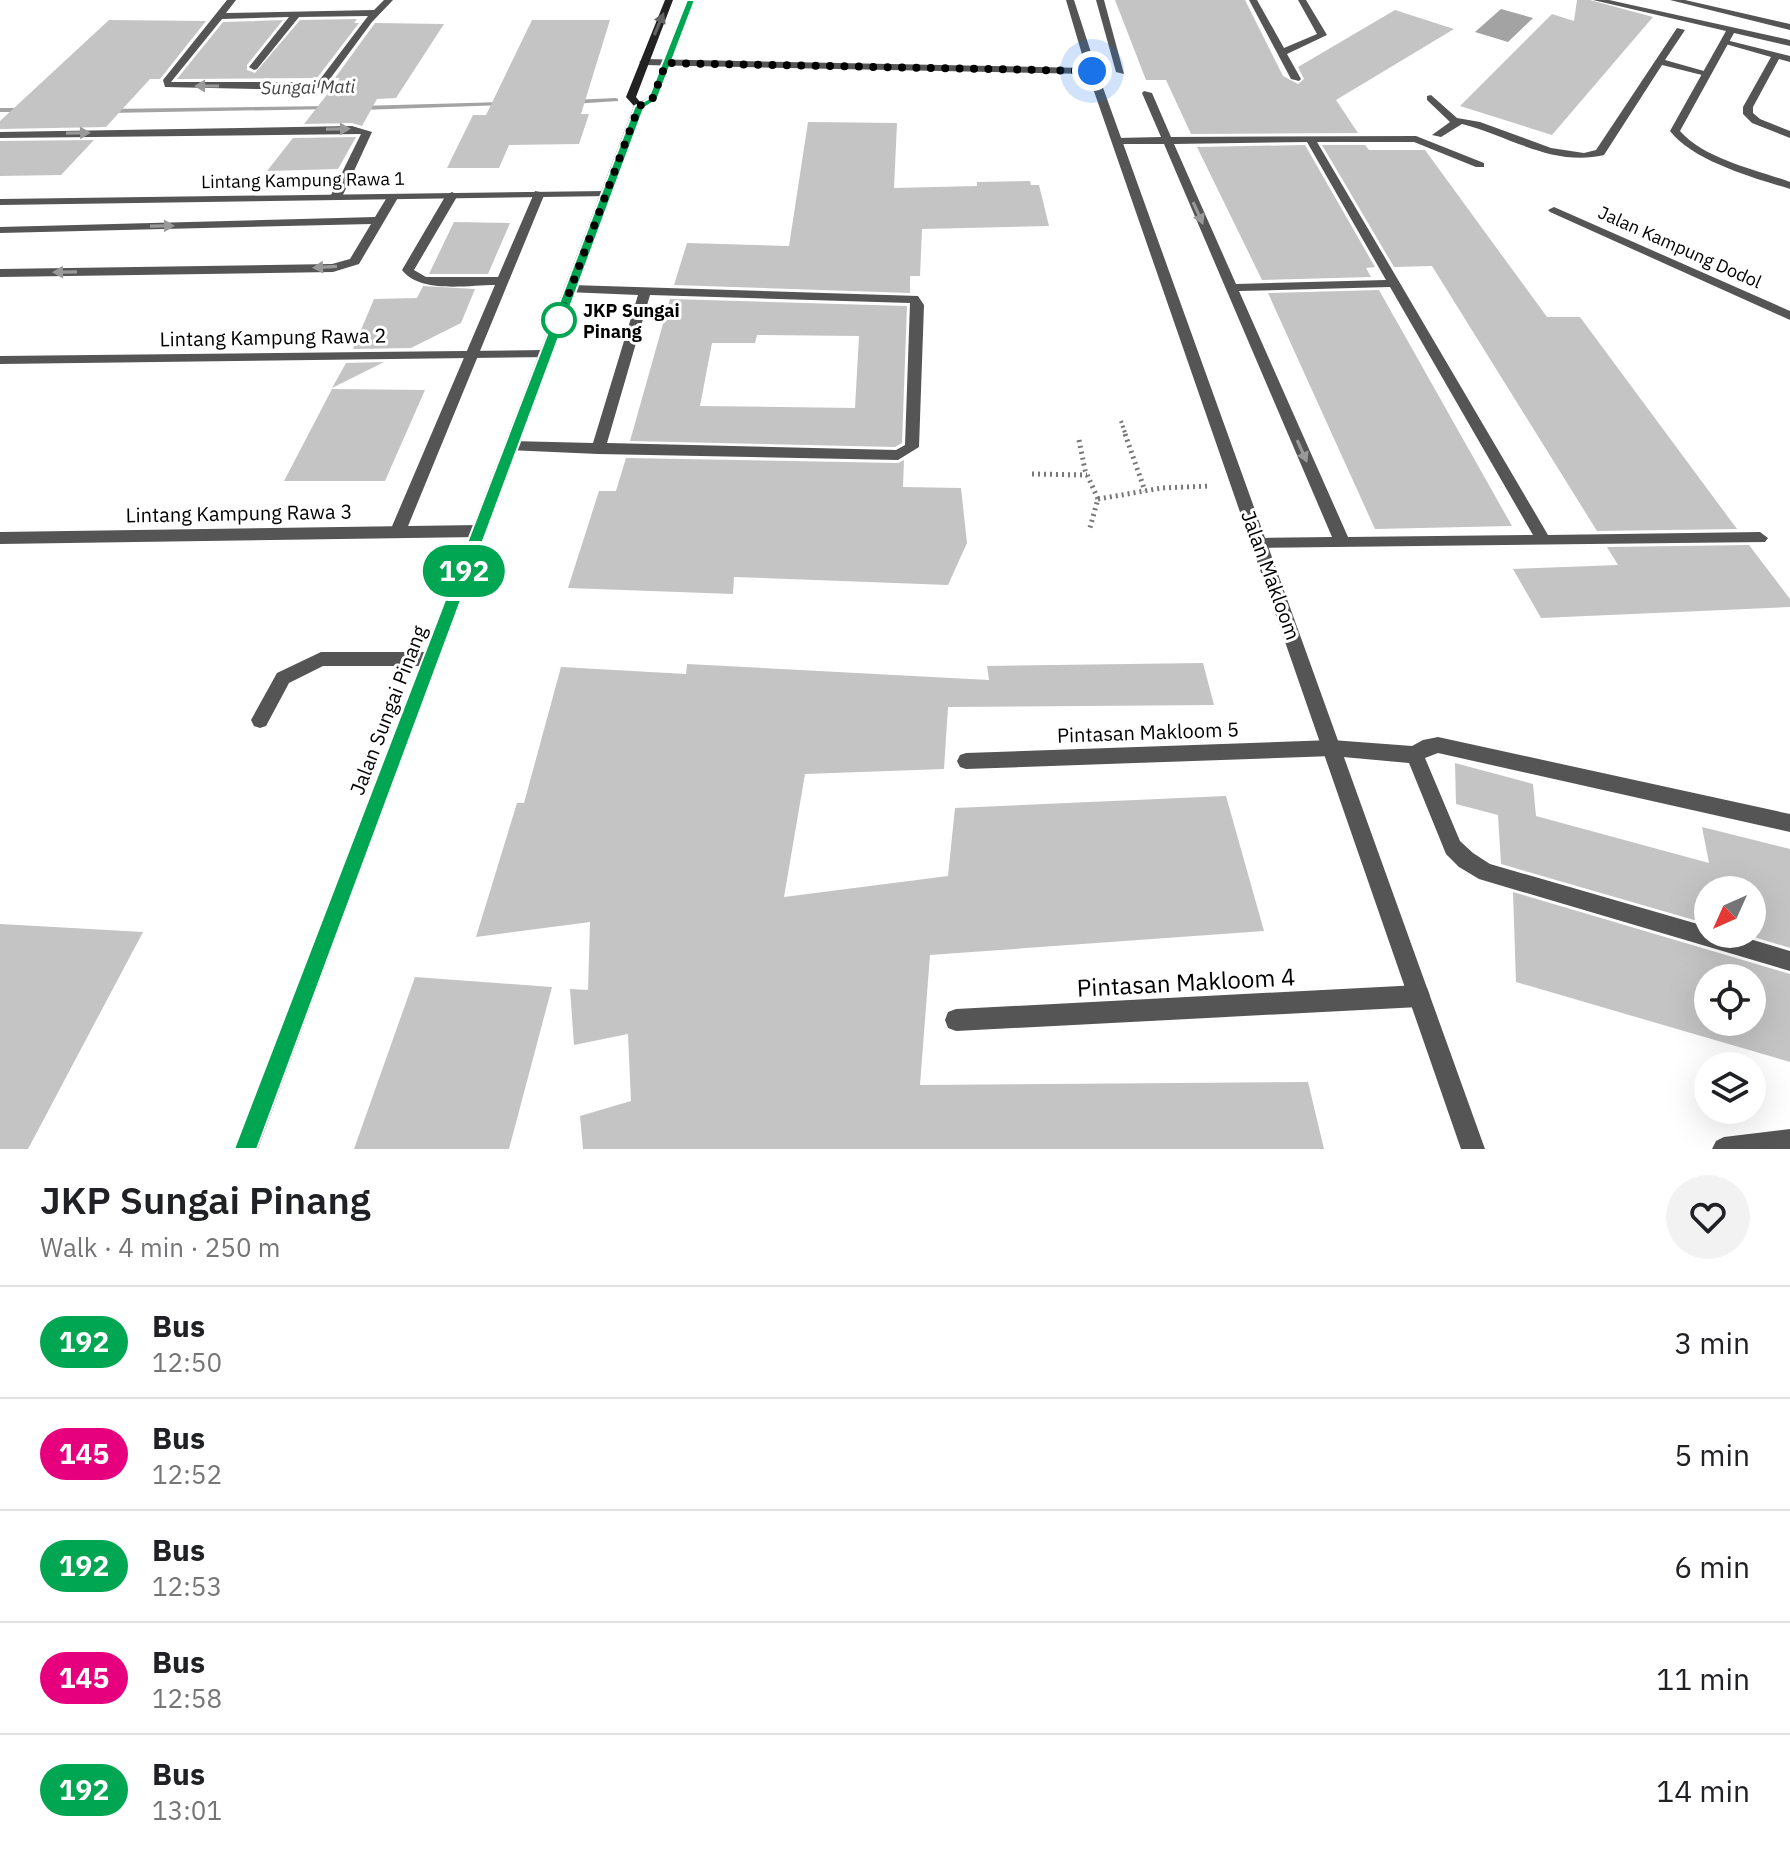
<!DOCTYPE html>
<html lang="en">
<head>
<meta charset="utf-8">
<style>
  body { margin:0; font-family:"IBM Plex Sans",sans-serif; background:#f2f2f2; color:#202124; height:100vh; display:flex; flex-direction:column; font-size:30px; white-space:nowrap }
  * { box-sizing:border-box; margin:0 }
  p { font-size:26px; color:#757577 }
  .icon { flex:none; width:44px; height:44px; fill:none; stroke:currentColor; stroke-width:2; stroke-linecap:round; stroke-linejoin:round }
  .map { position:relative; height:1149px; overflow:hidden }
  .side { display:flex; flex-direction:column; background:#fff; flex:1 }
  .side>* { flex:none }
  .badge { padding:0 16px; border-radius:26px; font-size:28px; line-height:52px }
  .needle { width:52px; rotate:225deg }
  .tools { position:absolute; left:1694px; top:876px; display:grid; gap:16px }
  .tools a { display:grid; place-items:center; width:72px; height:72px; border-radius:50%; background:#fff; box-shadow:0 8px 32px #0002; font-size:40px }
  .you { position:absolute; width:40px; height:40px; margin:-20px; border:6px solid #fff; border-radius:50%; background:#1a73e8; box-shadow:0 0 0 12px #1a73e833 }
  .map>.badge { position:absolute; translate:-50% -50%; box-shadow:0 0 0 4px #fff }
  .round { display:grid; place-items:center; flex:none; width:84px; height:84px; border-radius:42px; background:#f2f2f2 }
  .head { display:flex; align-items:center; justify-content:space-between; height:136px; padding:0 40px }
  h1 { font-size:38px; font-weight:600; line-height:60px }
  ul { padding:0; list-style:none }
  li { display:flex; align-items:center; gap:24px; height:112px; padding:0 40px; border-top:2px solid #e0e0e0 }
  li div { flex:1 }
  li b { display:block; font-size:30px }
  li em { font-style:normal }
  li .badge { min-width:88px; font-weight:700; text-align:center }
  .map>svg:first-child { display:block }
</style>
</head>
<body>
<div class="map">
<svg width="1790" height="1149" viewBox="0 0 1790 1149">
  <rect width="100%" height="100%" fill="#fff"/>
  <!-- water -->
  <path fill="#a3a3a3" d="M 1501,9 L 1533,18 L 1508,42 L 1475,32 Z"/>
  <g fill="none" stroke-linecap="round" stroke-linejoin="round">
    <!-- stream -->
    <g fill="#a3a3a3" fill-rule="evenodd">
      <path d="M 616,98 L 618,99 L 618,101 L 572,104 L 569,102 L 572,100 Z"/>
      <path d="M 503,102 L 505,103 L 505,105 L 360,110 L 357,108 L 360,106 Z"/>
      <path d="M 331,106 L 334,108 L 333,109 L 108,113 L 105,111 L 108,109 Z"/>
      <path d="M 0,108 L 23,108 L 26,110 L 23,112 L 0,112 Z"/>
    </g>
  </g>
  <!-- building -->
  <g fill="#c4c4c4" fill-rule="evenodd">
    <path d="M 1115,0 L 1245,0 L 1283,76 L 1298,84 L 1304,79 L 1298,67 L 1395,10 L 1454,29 L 1336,100 L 1358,133 L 1191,134 L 1166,80 L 1146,80 Z"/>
    <path d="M 1577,0 L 1590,0 L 1653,17 L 1552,135 L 1460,106 L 1552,14 L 1574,21 Z"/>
    <path d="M 357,19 L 354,23 L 359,23 L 317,78 L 177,79 L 223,22 L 283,20 L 247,65 L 247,70 L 255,73 L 300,20 Z"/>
    <path d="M 109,20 L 206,21 L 160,79 L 150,79 L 106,127 L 0,129 L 0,121 Z"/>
    <path d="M 532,20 L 610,20 L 581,114 L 589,114 L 579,144 L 509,145 L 499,168 L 447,168 L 473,115 L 486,115 Z"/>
    <path d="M 375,23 L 444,24 L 396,98 L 377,99 L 362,126 L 352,123 L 304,124 L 340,78 L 335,78 Z"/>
    <path d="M 808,122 L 897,123 L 894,188 L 977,186 L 977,182 L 1030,181 L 1031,185 L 1039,185 L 1049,226 L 922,229 L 920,276 L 910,276 L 910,293 L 674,285 L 687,243 L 789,246 Z"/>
    <path d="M 356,137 L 338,169 L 267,171 L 293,138 Z"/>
    <path d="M 94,140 L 61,175 L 0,176 L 0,141 Z"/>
    <path d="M 1305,145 L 1375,267 L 1366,268 L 1371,277 L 1262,280 L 1197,147 Z"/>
    <path d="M 1322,145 L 1365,145 L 1369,150 L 1425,150 L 1547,317 L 1580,317 L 1737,529 L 1597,531 L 1432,266 L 1394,267 Z"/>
    <path d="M 454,222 L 510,223 L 488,274 L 429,274 Z"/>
    <path d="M 423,286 L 475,289 L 461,323 L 411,348 L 353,349 L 374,299 L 417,298 Z"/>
    <path d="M 1379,290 L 1512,526 L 1375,529 L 1268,293 Z"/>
    <path d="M 670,299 L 907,306 L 902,443 L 895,447 L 630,441 ZM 757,335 L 859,336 L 855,408 L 700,406 L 712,343 L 755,343 Z"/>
    <path d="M 384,362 L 332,388 L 346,363 Z"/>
    <path d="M 332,389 L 425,390 L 385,481 L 284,481 Z"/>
    <path d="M 626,458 L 898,463 L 904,460 L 903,487 L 961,488 L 967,543 L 948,585 L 734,577 L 733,594 L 568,588 L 599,491 L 616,491 Z"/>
    <path d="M 1749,545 L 1790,599 L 1790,607 L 1541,618 L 1513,569 L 1618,565 L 1607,547 Z"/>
    <path d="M 1203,663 L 1214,705 L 948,707 L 944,769 L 805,774 L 784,897 L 948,876 L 955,808 L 1226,796 L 1264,931 L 930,955 L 920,1085 L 1308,1082 L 1324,1149 L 583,1149 L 580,1116 L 631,1101 L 628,1034 L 574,1045 L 570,989 L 588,990 L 590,922 L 476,937 L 517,803 L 524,803 L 561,667 L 686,674 L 687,664 L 989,680 L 987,666 Z"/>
    <path d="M 1455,763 L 1533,784 L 1536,816 L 1709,863 L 1702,827 L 1790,849 L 1790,948 L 1744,934 L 1752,934 L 1752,890 L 1708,890 L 1708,924 L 1501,864 L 1498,815 L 1456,804 Z"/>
    <path d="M 1513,892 L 1790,974 L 1790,1062 L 1516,982 ZM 1708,978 L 1752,978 L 1752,1022 L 1708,1022 Z"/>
    <path d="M 0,924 L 143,932 L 28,1149 L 0,1149 Z"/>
    <path d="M 415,977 L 552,987 L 509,1149 L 354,1149 Z"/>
  </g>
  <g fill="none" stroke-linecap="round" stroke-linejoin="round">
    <!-- path-far1 -->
    <path stroke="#777" stroke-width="4" stroke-dasharray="2 3" stroke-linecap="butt" d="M 1121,421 L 1126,436"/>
    <!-- path -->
    <g stroke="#777" stroke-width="5" stroke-dasharray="2 4" stroke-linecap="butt">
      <path d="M 1125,434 L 1145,491"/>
      <path d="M 1079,440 L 1085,470 L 1098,499 L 1089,531"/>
      <path d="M 1032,474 L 1087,475"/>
      <path d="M 1098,499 L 1162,488 L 1210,486"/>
    </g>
    <!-- service -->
    <g fill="#555" fill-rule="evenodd">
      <path d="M 227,0 L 236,0 L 226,13 L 374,10 L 384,0 L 393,0 L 372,22 L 324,87 L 306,90 L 165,87 L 163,80 ZM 368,16 L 318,82 L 171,82 L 222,19 L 289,17 L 249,67 L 254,70 L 257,69 L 299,17 Z"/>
      <path d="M 1096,0 L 1104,0 L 1124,74 L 1116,72 Z"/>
      <path d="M 1249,0 L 1257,0 L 1284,48 L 1317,34 L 1298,0 L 1306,0 L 1327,35 L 1287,54 L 1301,79 L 1299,81 L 1291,79 Z"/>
      <path d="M 1670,0 L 1685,0 L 1790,24 L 1790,30 Z"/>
      <path d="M 1677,28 L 1685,30 L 1665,60 L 1711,73 L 1706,76 L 1662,65 L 1604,155 C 1553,167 1509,136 1462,124 L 1441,137 L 1432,135 L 1450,122 L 1427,100 L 1427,96 L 1431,95 L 1457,118 L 1480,122 L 1551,148 L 1584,153 L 1596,150 Z"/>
      <path d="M 1722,39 L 1790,56 L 1790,62 L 1779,59 L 1753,107 L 1753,113 L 1760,119 L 1790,131 L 1790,138 L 1752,123 L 1743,114 L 1743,107 L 1771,57 L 1722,43 Z"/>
      <path d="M 1144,91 L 1152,93 L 1171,137 L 1416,136 L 1484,163 L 1484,167 L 1476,167 L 1414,142 L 1317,142 L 1548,535 L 1760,532 L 1768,538 L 1765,542 L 1254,548 L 1252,544 L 1260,538 L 1332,537 L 1164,144 L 1117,144 L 1112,141 L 1117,138 L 1161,137 L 1142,93 ZM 1307,142 L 1386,280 L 1236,284 L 1174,144 ZM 1390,287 L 1533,535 L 1348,537 L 1239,291 Z"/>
      <path d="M 352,126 L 372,132 L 342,197 L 336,200 L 330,197 L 361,134 L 0,138 L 0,132 Z"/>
      <path d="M 535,191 L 545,193 L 406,531 L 403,535 L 393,535 L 390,531 L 495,285 C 467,285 421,294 402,270 L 446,195 L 452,192 L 458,195 L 414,270 L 426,277 L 498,277 Z"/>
      <path d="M 389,194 L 399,196 L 359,264 L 333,272 L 0,277 L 0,269 L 332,264 L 350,259 L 371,224 L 0,233 L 0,227 L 375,217 Z"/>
      <path d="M 571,285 L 918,296 L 924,305 L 919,447 L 898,460 L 598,454 L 506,450 L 504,446 L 511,441 L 593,443 L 638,295 L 567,292 L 565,289 ZM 650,295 L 910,303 L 905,445 L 896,450 L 607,443 Z"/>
      <path d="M 321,652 L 430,652 L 436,654 L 439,659 L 436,664 L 430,666 L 323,666 L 289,683 L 266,726 L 260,728 L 254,726 L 251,720 L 277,673 Z"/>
      <path d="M 1438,737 L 1790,814 L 1790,832 L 1438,753 L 1425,758 L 1460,841 L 1473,853 L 1490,864 L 1708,927 L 1708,934 L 1733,934 L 1790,951 L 1790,971 L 1479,879 L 1459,867 L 1446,854 L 1409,763 L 1332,756 L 966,769 L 960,767 L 957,761 L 960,755 L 966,753 L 1332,740 L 1412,746 L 1423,740 Z"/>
      <path d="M 1419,985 L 1427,988 L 1430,996 L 1427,1004 L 1419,1007 L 956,1031 L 948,1028 L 945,1020 L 948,1012 L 956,1009 Z"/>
    </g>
    <!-- minor -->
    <g fill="#555" fill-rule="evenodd">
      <path d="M 1066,0 L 1074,0 L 1097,71 L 1485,1149 L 1461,1149 L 1088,74 L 644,65 L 639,62 L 644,59 L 1086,68 Z"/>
      <path d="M 1593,0 L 1609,0 L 1790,40 L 1790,46 L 1734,33 L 1680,131 C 1706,160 1755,169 1790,182 L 1790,189 C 1754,178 1693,161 1670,131 L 1726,31 Z"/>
      <path d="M 606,191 L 610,192 L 610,196 L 0,205 L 0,199 Z"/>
      <path d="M 1554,207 L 1790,311 L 1790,320 L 1550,212 L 1548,210 Z"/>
      <path d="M 546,350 L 551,351 L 551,357 L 0,364 L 0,356 Z"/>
      <path d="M 479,525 L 487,531 L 479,537 L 0,544 L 0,532 Z"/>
      <path d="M 1790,1129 L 1790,1149 L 1712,1149 L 1716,1141 L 1724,1137 Z"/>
    </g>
    <!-- secondary -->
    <path fill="#222" fill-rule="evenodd" d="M 665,0 L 673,0 L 636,97 L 640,102 L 648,98 L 687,0 L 695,0 L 657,100 L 643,108 L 258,1149 L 234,1149 L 634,106 L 626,97 Z"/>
  </g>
  <!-- one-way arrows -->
  <defs><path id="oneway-solid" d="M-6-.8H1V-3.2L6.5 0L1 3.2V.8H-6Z" transform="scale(2)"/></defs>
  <use fill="#646464" href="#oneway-solid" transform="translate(659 24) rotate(-67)"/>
  <g fill="#999">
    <use href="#oneway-solid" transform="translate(207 86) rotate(-180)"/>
    <use href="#oneway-solid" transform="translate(338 129) rotate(-1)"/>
    <use href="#oneway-solid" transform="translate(78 133) rotate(-1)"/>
    <use href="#oneway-solid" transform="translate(1198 213) rotate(66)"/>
    <use href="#oneway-solid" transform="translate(162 226) rotate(-1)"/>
    <use href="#oneway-solid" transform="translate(325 267) rotate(177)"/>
    <use href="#oneway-solid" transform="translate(65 272) rotate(179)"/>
    <use href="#oneway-solid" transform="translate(1302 451) rotate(66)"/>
  </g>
  <!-- line -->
  <path fill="#00a651" stroke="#fff" stroke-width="2" d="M 687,0 L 695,0 L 657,100 L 644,108 L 257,1149 L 234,1149 L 635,106 L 648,99 Z"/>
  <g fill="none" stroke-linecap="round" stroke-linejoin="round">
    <!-- walk -->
    <path stroke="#000" stroke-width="8" stroke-dasharray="0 14.4" d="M 559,320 L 639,106 L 652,100 L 666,63 L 1092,71"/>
  </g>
  <!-- markers -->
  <circle fill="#fff" stroke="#00a651" stroke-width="4" cx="559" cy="320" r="16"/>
  <g text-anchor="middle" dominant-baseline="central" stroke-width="6" stroke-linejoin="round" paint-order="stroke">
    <!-- far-water labels -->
    <g font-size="18" font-style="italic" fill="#444" stroke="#fff">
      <text transform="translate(308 87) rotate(-1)">Sungai Mati</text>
    </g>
    <!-- far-street labels -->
    <g font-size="18" fill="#000" stroke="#fff">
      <text transform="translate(303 180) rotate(-1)">Lintang Kampung Rawa 1</text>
      <text transform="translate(1680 247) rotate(24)">Jalan Kampung Dodol</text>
    </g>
    <!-- far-stop labels -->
    <g font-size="18" font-weight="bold" fill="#000" stroke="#fff" text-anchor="start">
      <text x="583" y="310">JKP Sungai<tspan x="583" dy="21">Pinang</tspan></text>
    </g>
    <!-- street labels -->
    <g font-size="20" fill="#000" stroke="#fff">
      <text transform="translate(273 337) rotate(-1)">Lintang Kampung Rawa 2</text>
      <text transform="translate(239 513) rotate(-1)">Lintang Kampung Rawa 3</text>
      <text transform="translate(1271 575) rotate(70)">Jalan Makloom</text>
      <text transform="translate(388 710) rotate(-69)">Jalan Sungai Pinang</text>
      <text transform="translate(1148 732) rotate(-2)">Pintasan Makloom 5</text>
    </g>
    <!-- near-street labels -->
    <g font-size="24" fill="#000" stroke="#fff">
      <text transform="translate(1186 982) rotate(-3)">Pintasan Makloom 4</text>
    </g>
  </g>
</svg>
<div class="tools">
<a><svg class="needle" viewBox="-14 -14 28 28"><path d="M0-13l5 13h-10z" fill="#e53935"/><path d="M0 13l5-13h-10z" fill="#757577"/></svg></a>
<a><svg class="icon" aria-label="locate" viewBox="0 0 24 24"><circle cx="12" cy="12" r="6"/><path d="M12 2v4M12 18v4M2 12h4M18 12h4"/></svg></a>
<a><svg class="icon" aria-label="layers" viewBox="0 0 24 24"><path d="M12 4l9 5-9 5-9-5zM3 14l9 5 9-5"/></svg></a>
</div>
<div class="you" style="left:1092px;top:71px"></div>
<b class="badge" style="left:464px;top:571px;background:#00a651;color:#fff">192</b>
</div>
<section class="side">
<div class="head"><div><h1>JKP Sungai Pinang</h1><p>Walk · 4 min · 250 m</p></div><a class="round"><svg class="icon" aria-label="heart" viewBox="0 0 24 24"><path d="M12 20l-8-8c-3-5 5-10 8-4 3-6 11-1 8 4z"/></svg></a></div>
<ul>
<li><span class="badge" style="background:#00a651;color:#fff">192</span><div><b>Bus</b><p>12:50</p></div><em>3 min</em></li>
<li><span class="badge" style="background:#e6007e;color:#fff">145</span><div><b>Bus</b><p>12:52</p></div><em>5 min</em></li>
<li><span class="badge" style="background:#00a651;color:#fff">192</span><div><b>Bus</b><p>12:53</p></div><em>6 min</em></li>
<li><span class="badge" style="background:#e6007e;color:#fff">145</span><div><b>Bus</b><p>12:58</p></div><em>11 min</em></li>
<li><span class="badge" style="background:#00a651;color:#fff">192</span><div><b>Bus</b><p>13:01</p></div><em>14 min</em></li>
</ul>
</section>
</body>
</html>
